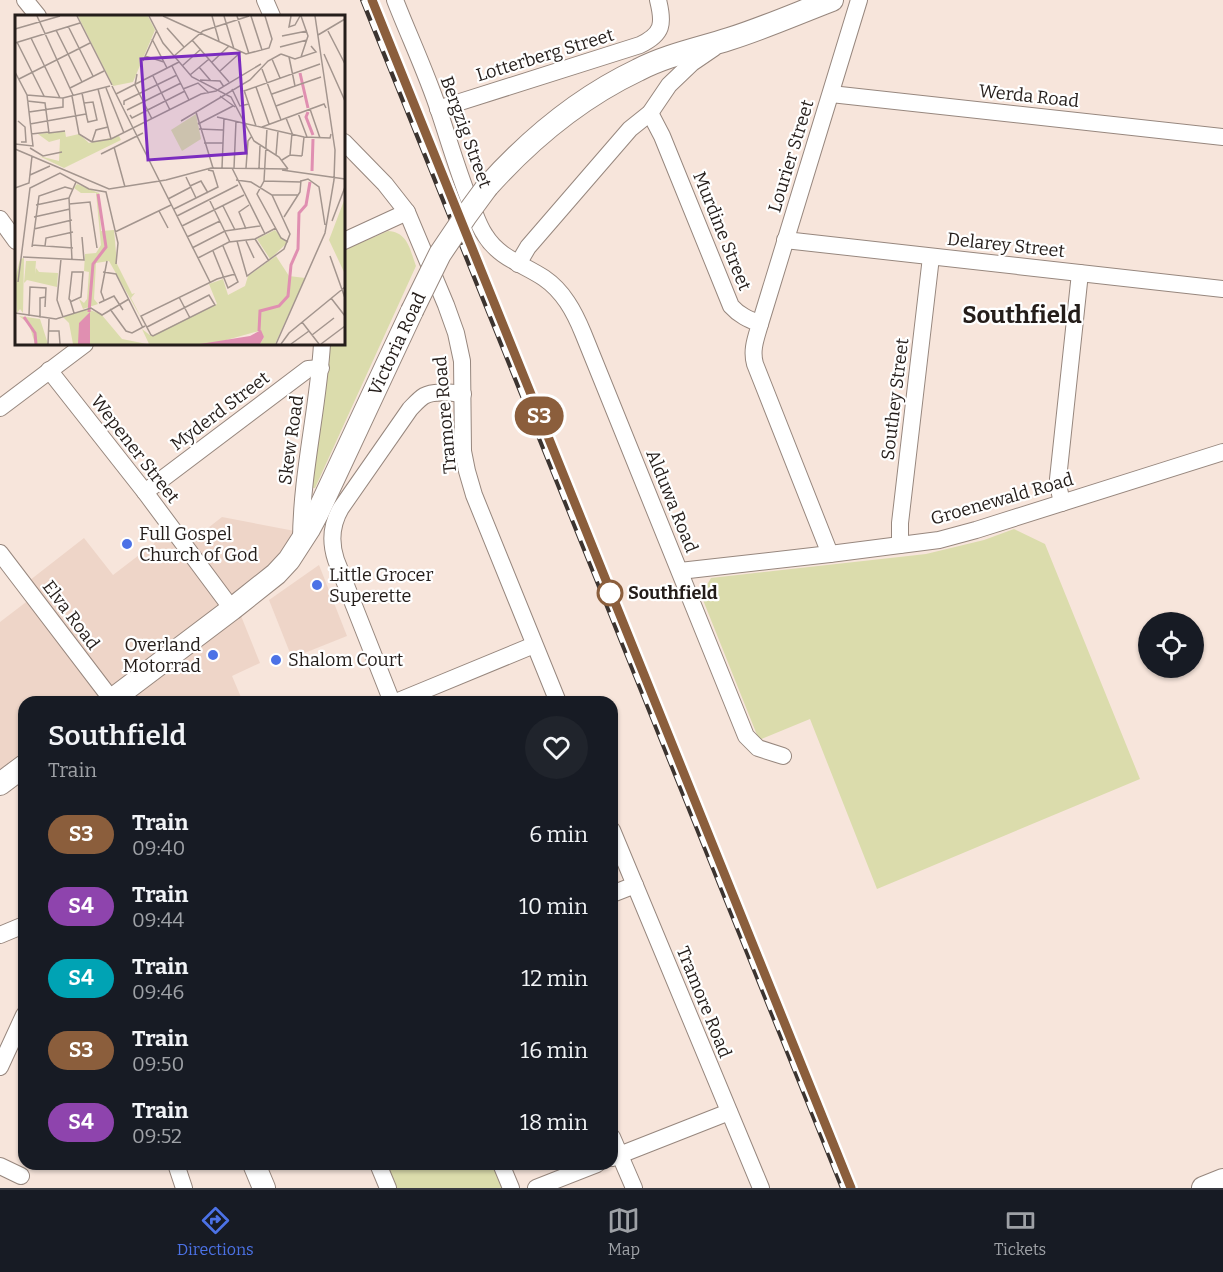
<!DOCTYPE html>
<html lang="en">
<head>
<meta charset="utf-8">
<style>
  body { margin:0; font-family:Bitter,serif; background:#20242c; color:#f1f3f6; height:100vh; display:flex; flex-direction:column; font-size:22px; white-space:nowrap }
  * { box-sizing:border-box; margin:0 }
  p { font-size:20px; color:#9ea1a6 }
  .icon { flex:none; width:33px; height:33px; fill:none; stroke:currentColor; stroke-width:2; stroke-linecap:round; stroke-linejoin:round }
  .map { position:relative; flex:1; overflow:hidden }
  .panel { position:absolute; left:18px; top:696px; width:600px; height:474px; display:flex; flex-direction:column; background:#171b24; border-radius:18px; box-shadow:0 2px 4px #0004 }
  .panel>* { flex:none }
  .badge { padding:0 12px; border-radius:20px; font-size:21px; line-height:39px }
  .buttons { position:absolute; left:1138px; top:612px; display:grid; gap:12px }
  .buttons a { display:grid; place-items:center; width:66px; height:66px; border-radius:50%; background:#171b24; box-shadow:0 2px 4px #0004; font-size:30px }
  .map>.badge { position:absolute; translate:-50% -50%; box-shadow:0 0 0 3px #fff }
  .round { display:grid; place-items:center; flex:none; width:63px; height:63px; border-radius:32px; background:#20242c }
  .head { display:flex; align-items:center; justify-content:space-between; height:102px; padding:0 30px }
  h1 { font-size:28px; font-weight:600; line-height:45px }
  ul { padding:0; list-style:none }
  li { display:flex; align-items:center; gap:18px; height:72px; padding:0 30px }
  li div { flex:1 }
  li b { display:block; font-size:22px }
  li em { font-style:normal }
  li .badge { min-width:66px; font-weight:700; text-align:center }
  .tab-bar { display:flex; justify-content:space-around; align-items:center; height:84px; border-top:2px solid #363941; background:#171b24; font-size:16px; color:#9ea1a6 }
  .tab-bar a { display:grid; justify-items:center; gap:3px }
  .tab-bar .on { color:#4c72e6 }
  .map>svg:first-child { display:block }
</style>
</head>
<body>
<div class="map">
<svg width="1223" height="1188" viewBox="0 0 1223 1188">
  <rect width="100%" height="100%" fill="#f7e5db"/>
  <!-- built -->
  <g fill="#eed5c8">
    <path d="M 222,517 L 300,532 L 237,606 L 260,663 L 232,676 L 243,702 L 140,702 L 130,687 L 110,702 L 24,702 L 24,767 L 0,785 L 0,622 L 34,596 L 25,584 L 84,538 L 113,575 L 173,529 L 185,546 Z"/>
    <path d="M 319,565 L 347,636 L 292,658 L 269,600 Z"/>
  </g>
  <!-- green -->
  <g fill="#dbdcac">
    <path d="M 388,231 C 408,232 410,250 416,266 L 315,488 L 313,488 L 312,487 L 328,344 L 344,344 L 344,248 L 349,248 Z"/>
    <path d="M 1014,529 L 1045,544 L 1140,779 L 877,889 L 810,719 L 759,740 L 701,595 L 711,578 L 926,554 L 984,540 Z"/>
    <path d="M 383,1164 L 493,1164 L 502,1188 L 393,1188 Z"/>
  </g>
  <g fill="none" stroke-linecap="round" stroke-linejoin="round">
    <defs>
      <g id="street">
        <path d="M 25,0 L 38,16"/>
        <path d="M 265,0 L 272,16"/>
        <path d="M 395,0 C 409,36 427,74 439,111 C 449,141 458,172 470,202 C 475,213 478,225 485,235 C 499,258 523,264 544,278 C 563,291 574,311 583,333 L 746,736 L 758,748 L 783,756"/>
        <path d="M 831,94 L 1223,137"/>
        <path d="M 438,109 L 640,45 C 663,34 664,24 658,0"/>
        <path d="M 650,113 L 662,136 L 731,306 C 739,315 748,319 760,324 C 756,338 751,350 755,364 L 830,554"/>
        <path d="M 344,142 L 385,184 L 407,212 L 446,305 L 456,333 L 462,361 L 463,451 L 467,471 L 474,495 L 558,702"/>
        <path d="M 0,219 L 16,241"/>
        <path d="M 785,240 L 1223,289"/>
        <path d="M 344,241 L 407,212"/>
        <path d="M 518,264 L 528,247 L 630,129 L 650,113 L 669,85 L 692,63 L 714,48"/>
        <path d="M 760,324 L 859,0"/>
        <path d="M 49,370 L 145,492 L 232,609"/>
        <path d="M 0,408 L 85,344"/>
        <path d="M 145,492 L 308,369 L 321,368"/>
        <path d="M 1062,503 L 1059,489 L 1058,479 L 1080,273"/>
        <path d="M 301,542 C 301,475 318,410 322,344"/>
        <path d="M 900,545 L 900,523 L 931,257"/>
        <path d="M 0,553 L 112,700"/>
        <path d="M 680,571 L 830,554 L 939,540 L 976,530 L 1223,452"/>
        <path d="M 392,702 L 336,560 C 330,542 331,525 341,508 L 410,409 C 414,405 419,399 424,396 C 435,390 451,393 463,394"/>
        <path d="M 396,702 L 534,645"/>
        <path d="M 612,830 L 761,1188"/>
        <path d="M 612,894 L 635,885"/>
        <path d="M 0,935 L 24,925"/>
        <path d="M 0,1067 L 24,1015"/>
        <path d="M 612,1137 L 634,1188"/>
        <path d="M 612,1158 L 729,1112"/>
        <path d="M 176,1164 L 184,1188"/>
        <path d="M 378,1164 L 388,1188"/>
        <path d="M 501,1164 L 511,1188"/>
        <path d="M 0,1166 L 21,1176"/>
        <path d="M 536,1188 L 597,1164"/>
      </g>
      <g id="secondary">
        <path d="M 487,187 C 530,139 579,98 638,70 C 667,55 698,49 729,39 C 764,28 798,13 832,0"/>
        <path d="M 109,702 L 232,609 L 276,574 L 289,560 L 309,529 L 317,514 L 412,311"/>
        <path d="M 0,784 L 24,766"/>
        <path d="M 254,1164 L 264,1188"/>
        <path d="M 1203,1188 L 1223,1180"/>
      </g>
    </defs>
    <!-- street casing -->
    <use href="#street" stroke="#97877e" stroke-width="18"/>
    <!-- secondary casing -->
    <use href="#secondary" stroke="#97877e" stroke-width="24"/>
    <!-- street -->
    <use href="#street" stroke="#fff" stroke-width="16"/>
    <!-- secondary -->
    <use href="#secondary" stroke="#fff" stroke-width="22"/>
    <defs>
      <path id="rail" d="M 363,0 L 843,1188"/>
    </defs>
    <!-- rail casing -->
    <use href="#rail" stroke="#3c3430" stroke-width="6"/>
    <!-- rail -->
    <use href="#rail" stroke="#fff" stroke-width="4" stroke-dasharray="11" stroke-linecap="butt"/>
    <defs>
      <path id="secondary-bridge" d="M 412,311 L 440,254 L 465,217 L 487,187"/>
    </defs>
    <!-- secondary-bridge casing -->
    <use href="#secondary-bridge" stroke="#97877e" stroke-width="24" stroke-linecap="butt"/>
    <!-- secondary-bridge -->
    <use href="#secondary-bridge" stroke="#fff" stroke-width="22"/>
  </g>
  <g fill="none" stroke-linecap="round" stroke-linejoin="round">
    <defs>
      <path id="line" d="M 372,0 L 851,1188"/>
    </defs>
    <!-- line casing -->
    <use href="#line" stroke="#fff" stroke-width="14"/>
    <!-- line -->
    <use href="#line" stroke="#8b5e3c" stroke-width="9"/>
  </g>
  <!-- markers -->
  <g fill="#4c72e6" stroke="#fff" stroke-width="2">
    <circle cx="127" cy="544" r="6"/>
    <circle cx="317" cy="585" r="6"/>
    <circle cx="213" cy="655" r="6"/>
    <circle cx="276" cy="660" r="6"/>
  </g>
  <circle fill="#fff" stroke="#8b5e3c" stroke-width="3" cx="610" cy="593" r="12"/>
  <g text-anchor="middle" dominant-baseline="central" stroke-width="4.5" stroke-linejoin="round" paint-order="stroke">
    <!-- street labels -->
    <g font-size="18" fill="#241d1a" stroke="#fff">
      <text transform="translate(545 55) rotate(-17)">Lotterberg Street</text>
      <text transform="translate(1029 96) rotate(6)">Werda Road</text>
      <text transform="translate(466 132) rotate(70)">Bergzig Street</text>
      <text transform="translate(791 156) rotate(-73)">Lourier Street</text>
      <text transform="translate(722 231) rotate(68)">Murdine Street</text>
      <text transform="translate(1006 245) rotate(6)">Delarey Street</text>
      <text transform="translate(397 344) rotate(-65)">Victoria Road</text>
      <text transform="translate(895 399) rotate(-83)">Southey Street</text>
      <text transform="translate(220 411) rotate(-37)">Myderd Street</text>
      <text transform="translate(445 415) rotate(-95)">Tramore Road</text>
      <text transform="translate(291 440) rotate(-82)">Skew Road</text>
      <text transform="translate(135 449) rotate(52)">Wepener Street</text>
      <text transform="translate(1002 499) rotate(-16)">Groenewald Road</text>
      <text transform="translate(672 501) rotate(68)">Alduwa Road</text>
      <text transform="translate(71 615) rotate(53)">Elva Road</text>
      <text transform="translate(704 1002) rotate(68)">Tramore Road</text>
    </g>
    <!-- poi labels -->
    <g font-size="18" fill="#241d1a" stroke="#fff" text-anchor="start">
      <text x="139" y="534">Full Gospel<tspan x="139" dy="21">Church of God</tspan></text>
      <text x="329" y="575">Little Grocer<tspan x="329" dy="21">Superette</tspan></text>
      <text x="201" y="645" text-anchor="end">Overland<tspan x="201" dy="21">Motorrad</tspan></text>
      <text x="288" y="660">Shalom Court</text>
    </g>
    <!-- stop labels -->
    <g font-size="18" font-weight="bold" fill="#241d1a" stroke="#fff" text-anchor="start">
      <text x="628" y="593">Southfield</text>
    </g>
    <!-- district labels -->
    <g font-size="24" font-weight="bold" fill="#241d1a" stroke="#fff">
      <text x="1022" y="315">Southfield</text>
    </g>
  </g>
  <!-- overview -->
  <g transform="translate(15 15)">
    <rect width="330" height="330" fill="#f7e5db"/>
    <path d="M 63,1 L 133,1 L 140,15 L 118,67 L 98,71 ZM 181,99 L 186,124 L 167,136 L 156,115 ZM 50,116 L 51,122 L 64,119 L 74,128 L 104,121 L 106,125 L 49,153 L 24,141 L 44,146 L 45,124 L 34,127 L 23,119 ZM 62,169 L 84,178 L 86,216 L 99,215 L 102,249 L 117,279 L 120,278 L 116,283 L 130,310 L 94,246 L 81,248 L 79,284 L 83,289 L 68,294 L 64,284 L 69,288 L 72,284 L 74,257 L 69,256 L 70,239 L 81,238 L 86,230 L 81,178 L 66,178 L 59,173 ZM 330,183 L 330,257 L 329,257 L 314,225 ZM 260,215 L 272,228 L 255,244 L 242,224 ZM 261,241 L 274,261 L 290,263 L 260,329 L 245,329 L 249,322 L 244,316 L 197,329 L 134,329 L 127,314 L 136,321 L 202,289 L 194,269 L 208,264 L 213,280 L 230,271 L 233,261 ZM 9,243 L 8,298 L 5,294 L 2,298 L 0,265 L 5,244 ZM 11,246 L 21,246 L 20,259 L 21,253 L 24,257 L 43,258 L 42,272 L 12,265 L 9,268 ZM 72,294 L 86,299 L 107,324 L 132,329 L 58,329 L 54,308 L 48,302 ZM 4,301 L 25,304 L 33,329 L 20,329 L 14,309 Z" fill="#dbdcac"/>
    <path d="M 75,297 L 75,329 L 63,329 L 64,308 ZM 246,315 L 249,322 L 245,329 L 185,329 L 235,321 Z" fill="#e08fb1"/>
    <path fill="none" stroke="#e08fb1" stroke-width="3" d="M 285,58 L 293,93M 293,97 L 291,102 L 298,120M 297,156 L 298,124M 74,297 L 78,249 L 91,232 L 83,179M 9,302 L 20,318 L 21,329M 244,316 L 245,296 L 264,291 L 273,281 L 276,250 L 283,234 L 284,198 L 291,190 L 295,167"/>
    <path fill="none" stroke="#a3958e" stroke-width="1.5" d="M 22,1 L 58,80M 62,1 L 97,70M 134,1 L 148,28 L 177,62 L 216,82 L 239,126 L 264,142 L 273,154M 148,1 L 231,39 L 254,33 L 257,24 L 250,1M 197,1 L 204,26M 209,1 L 219,34M 222,1 L 234,39M 236,1 L 247,35M 276,1 L 274,12 L 280,10 L 285,1M 286,1 L 293,21 L 286,42M 53,11 L 78,61M 152,13 L 169,32M 0,14 L 45,1M 41,15 L 67,67M 313,16 L 330,49M 303,20 L 330,4M 267,21 L 292,16M 16,23 L 45,83M 137,24 L 152,53M 177,25 L 214,67M 2,27 L 29,81M 0,28 L 65,8M 265,32 L 292,25M 266,39 L 280,44 L 301,37 L 296,31M 309,39 L 330,86M 130,41 L 149,47M 159,41 L 188,16 L 234,1M 274,42 L 280,71M 257,44 L 265,63M 128,46 L 142,15M 197,47 L 214,31M 157,51 L 174,85M 167,51 L 186,34M 184,52 L 196,66M 247,54 L 266,105M 205,56 L 226,37M 0,57 L 12,80 L 18,131 L 0,129M 122,59 L 120,70 L 137,104M 175,60 L 194,44M 138,61 L 155,95M 4,64 L 75,28M 185,65 L 205,66 L 209,72M 97,71 L 195,267M 241,72 L 254,109M 55,73 L 89,56M 91,73 L 109,118M 83,74 L 96,124M 168,74 L 183,68 L 194,78M 217,74 L 225,91 L 234,89M 229,75 L 241,111M 229,76 L 305,49M 67,78 L 72,103 L 73,107 L 82,105 L 78,87 L 69,88M 101,79 L 164,47M 257,79 L 306,62M 12,80 L 48,83 L 95,71M 57,81 L 64,119 L 77,127M 205,81 L 220,92M 12,86 L 30,88 L 34,118 L 50,116M 109,90 L 109,86 L 162,60M 261,91 L 288,81M 295,94 L 305,123M 112,95 L 166,68M 14,97 L 48,92 L 48,83M 181,97 L 198,153M 283,98 L 292,122M 115,100 L 117,103 L 170,76M 202,102 L 289,122 L 315,123 L 316,119M 271,103 L 277,118 L 275,140M 3,106 L 10,112 L 11,127 L 6,127M 166,106 L 235,65 L 253,46 L 266,39M 15,109 L 71,99M 183,109 L 218,91M 247,112 L 309,89 L 311,93M 252,113 L 249,166 L 242,179 L 266,223 L 273,227M 184,114 L 208,115M 16,119 L 34,117M 77,127 L 96,124 L 186,79 L 201,76 L 246,49M 77,127 L 81,115 L 93,112M 189,128 L 208,128M 99,132 L 110,172M 15,133 L 28,141 L 47,137M 0,134 L 94,174 L 151,165 L 196,153 L 273,154M 86,139 L 128,118M 261,140 L 263,116M 287,141 L 289,122M 267,145 L 275,140 L 287,141M 207,153 L 209,103M 217,153 L 250,219M 219,153 L 221,106M 231,153 L 233,126 L 236,122M 244,153 L 245,131M 267,155 L 330,164M 15,160 L 35,151M 171,162 L 181,183M 221,165 L 236,167 L 257,180 L 275,219 L 269,234 L 232,261 L 222,226M 249,166 L 286,167M 286,166 L 293,164 L 304,172 L 310,210M 175,171 L 186,166 L 193,178M 0,173 L 14,168 L 17,141M 257,180 L 283,180M 153,184 L 176,172M 194,184 L 215,227M 54,189 L 75,187 L 82,233M 21,190 L 54,183M 208,191 L 220,215M 159,194 L 203,172 L 198,156 L 193,155M 144,196 L 153,213M 162,201 L 223,170M 19,202 L 55,194M 269,202 L 285,177 L 286,165M 317,206 L 330,172M 167,211 L 229,180M 19,214 L 57,205M 231,214 L 224,197 L 234,190M 100,217 L 156,190M 172,222 L 205,206M 240,224 L 254,246M 231,226 L 239,243M 17,230 L 58,233M 30,231 L 31,223 L 58,217M 17,232 L 24,181 L 50,172 L 57,174M 177,233 L 210,216 L 245,211M 198,236 L 213,273 L 223,267 L 208,231M 315,241 L 330,283M 8,242 L 69,245 L 67,222M 183,243 L 214,227 L 240,224 L 261,213M 46,244 L 42,285 L 48,302M 57,245 L 54,183 L 61,167M 88,257 L 101,259 L 128,313M 3,267 L 15,173 L 45,158 L 74,174 L 91,177 L 103,228 L 101,249M 164,282 L 175,303M 316,283 L 330,301M 89,285 L 86,277 L 92,246M 55,287 L 66,282 L 68,257 L 57,257 L 54,284 L 55,285 L 59,298M 84,288 L 99,281 L 108,295M 95,294 L 111,316 L 117,318 L 130,311M 0,298 L 41,304 L 76,293 L 87,300 L 114,284M 14,301 L 15,272 L 31,273 L 30,292M 25,303 L 25,283 L 31,282M 287,307 L 304,329M 132,312 L 194,280 L 200,290 L 138,321 L 136,320 L 126,301 L 202,264 L 220,259M 34,316 L 44,316 L 45,329M 297,320 L 319,303M 33,329 L 34,304M 261,329 L 310,218 L 319,165 L 320,135 L 300,1M 266,329 L 274,318 L 330,272M 276,329 L 294,316M 306,329 L 330,311"/>
    <path fill="#7b2cbf" fill-opacity="0.15" stroke="#7b2cbf" stroke-width="3" d="M 224,38 L 231,138 L 133,145 L 126,44 Z"/>
    <rect width="330" height="330" fill="none" stroke="#241d1a" stroke-width="3"/>
  </g>
</svg>
<div class="buttons">
<a><svg class="icon" aria-label="locate" viewBox="0 0 24 24"><circle cx="12" cy="12" r="6"/><path d="M12 2v4M12 18v4M2 12h4M18 12h4"/></svg></a>
</div>
<b class="badge" style="left:539px;top:416px;background:#8b5e3c;color:#fff">S3</b>
<section class="panel">
<div class="head"><div><h1>Southfield</h1><p>Train</p></div><a class="round"><svg class="icon" aria-label="heart" viewBox="0 0 24 24"><path d="M12 20l-8-8c-3-5 5-10 8-4 3-6 11-1 8 4z"/></svg></a></div>
<ul>
<li><span class="badge" style="background:#8b5e3c;color:#fff">S3</span><div><b>Train</b><p>09:40</p></div><em>6 min</em></li>
<li><span class="badge" style="background:#8e44ad;color:#fff">S4</span><div><b>Train</b><p>09:44</p></div><em>10 min</em></li>
<li><span class="badge" style="background:#00a3b4;color:#fff">S4</span><div><b>Train</b><p>09:46</p></div><em>12 min</em></li>
<li><span class="badge" style="background:#8b5e3c;color:#fff">S3</span><div><b>Train</b><p>09:50</p></div><em>16 min</em></li>
<li><span class="badge" style="background:#8e44ad;color:#fff">S4</span><div><b>Train</b><p>09:52</p></div><em>18 min</em></li>
</ul>
</section>
</div>
<nav class="tab-bar">
<a class="on"><svg class="icon" aria-label="directions" viewBox="0 0 24 24"><path d="M12 3l9 9-9 9-9-9zM9 14v-3h6M13 9l2 2-2 2"/></svg>Directions</a>
<a><svg class="icon" aria-label="map" viewBox="0 0 24 24"><path d="M3 6l6-2 6 2 6-2v14l-6 2-6-2-6 2zM9 4v14M15 6v14"/></svg>Map</a>
<a><svg class="icon" aria-label="tickets" viewBox="0 0 24 24"><path d="M3 7h18v10H3zM15 7v10"/></svg>Tickets</a>
</nav>
</body>
</html>
